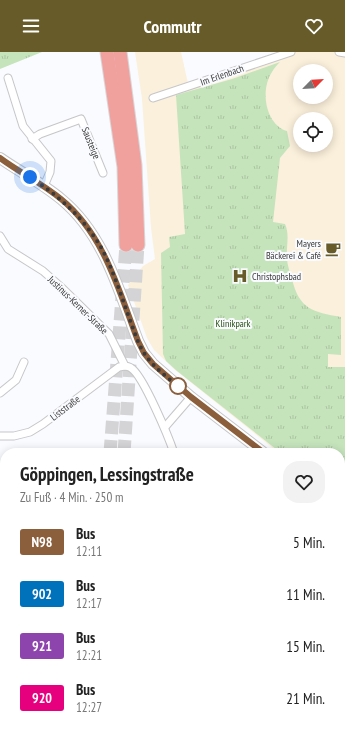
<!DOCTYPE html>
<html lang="de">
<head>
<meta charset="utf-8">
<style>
  body { margin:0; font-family:"PT Sans Narrow",sans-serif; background:#f2f2f2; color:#222; height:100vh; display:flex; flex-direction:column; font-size:15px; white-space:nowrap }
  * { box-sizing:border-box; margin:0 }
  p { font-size:13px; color:#767676 }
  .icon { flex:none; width:22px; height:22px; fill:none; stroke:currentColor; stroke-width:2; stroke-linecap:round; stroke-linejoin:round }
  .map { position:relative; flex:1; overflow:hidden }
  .drawer { position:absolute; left:0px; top:396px; width:345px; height:284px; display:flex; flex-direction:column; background:#fff; border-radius:16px 16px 0 0; box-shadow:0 2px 10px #0003 }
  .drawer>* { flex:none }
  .badge { padding:0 8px; border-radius:3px; font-size:14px; line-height:26px }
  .needle { width:26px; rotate:66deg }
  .buttons { position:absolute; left:293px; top:12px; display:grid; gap:8px }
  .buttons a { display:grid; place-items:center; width:40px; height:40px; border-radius:50%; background:#fff; box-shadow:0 2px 10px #0003; font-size:20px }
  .you { position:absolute; width:20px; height:20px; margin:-10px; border:3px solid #fff; border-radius:50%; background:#1a73e8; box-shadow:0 0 0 6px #1a73e833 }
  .map>.badge { position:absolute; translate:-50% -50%; box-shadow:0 0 0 2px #fff }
  .round { display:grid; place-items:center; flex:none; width:42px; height:42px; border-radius:16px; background:#f2f2f2 }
  .headline { display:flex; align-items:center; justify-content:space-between; height:68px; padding:0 20px }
  h1 { font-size:19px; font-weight:700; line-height:30px }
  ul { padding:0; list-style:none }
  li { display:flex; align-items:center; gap:12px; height:52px; padding:0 20px }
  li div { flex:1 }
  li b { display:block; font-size:15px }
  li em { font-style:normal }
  li .badge { min-width:44px; font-weight:700; text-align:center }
  header { display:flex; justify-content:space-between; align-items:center; height:52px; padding:0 20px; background:#675c29; color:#fff; font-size:18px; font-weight:700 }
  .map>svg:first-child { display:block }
</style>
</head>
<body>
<header><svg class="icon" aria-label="menu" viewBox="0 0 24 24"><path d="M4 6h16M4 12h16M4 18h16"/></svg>Commutr<svg class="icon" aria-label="heart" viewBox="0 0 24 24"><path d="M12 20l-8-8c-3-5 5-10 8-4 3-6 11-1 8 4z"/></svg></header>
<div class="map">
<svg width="345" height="680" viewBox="0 0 345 680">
  <defs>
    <pattern id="grass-tufts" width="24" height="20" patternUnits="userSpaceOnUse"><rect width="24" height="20" fill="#c5e4bc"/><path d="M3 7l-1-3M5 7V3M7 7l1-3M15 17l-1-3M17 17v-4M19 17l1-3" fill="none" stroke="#aac4a2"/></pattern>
  </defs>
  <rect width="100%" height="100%" fill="#fafbfe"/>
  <!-- built -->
  <path fill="#eceff9" d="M 340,457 L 345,458 L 345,534 L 340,534 Z"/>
  <!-- medical -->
  <path fill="#fbf0db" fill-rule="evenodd" d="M 135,0 L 181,0 L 189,36 L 295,0 L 345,0 L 345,438 L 340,436 L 340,401 L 279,401 L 174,317 L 154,298 L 147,286 L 128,233 L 143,214 L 155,207 L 151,176 L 142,47 ZM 300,19 L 326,19 L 326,45 L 300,45 ZM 300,67 L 326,67 L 326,93 L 300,93 Z"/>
  <!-- grass -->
  <g fill="url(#grass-tufts)">
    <path d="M 0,0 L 42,0 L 0,17 Z"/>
    <path d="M 280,10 C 277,13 274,16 272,20 C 260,38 265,72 287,79 L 290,94 L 280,106 L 273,170 L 285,172 C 290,183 286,194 287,206 C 287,213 290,220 292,227 C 299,257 313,260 341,265 L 341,303 L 328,302 L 328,315 L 345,315 L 345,436 L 340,433 L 340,401 L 281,401 L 177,319 L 166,309 L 163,302 L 161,201 L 170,195 L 169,185 L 185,182 L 176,43 L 232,27 Z"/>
    <path d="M 5,541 L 5,624 L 0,625 L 0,542 Z"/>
    <path d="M 0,631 L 5,631 L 5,675 L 96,675 L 97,680 L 0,680 Z"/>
  </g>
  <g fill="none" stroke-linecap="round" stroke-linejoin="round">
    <!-- highway-tunnel -->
    <g stroke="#d4d4d7" stroke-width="13" stroke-dasharray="13 6" stroke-linecap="butt">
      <path d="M 110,401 L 126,193"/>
      <path d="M 124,401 L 138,193"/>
    </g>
    <defs>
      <g id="street">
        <path d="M 339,0 L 345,1"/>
        <path d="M 8,26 L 23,74 L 51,109 L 50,120 L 44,134"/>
        <path d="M 153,46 L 291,0"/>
        <path d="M 32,87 L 40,82 L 81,67 L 103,121"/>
        <path d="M 0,184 L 8,197 L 43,219 L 61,235 L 109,282 L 125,314 C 126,314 130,315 131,316 C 143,323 169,386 174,401"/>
        <path d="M 0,341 L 16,328 L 24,310"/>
        <path d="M 165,375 L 191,345"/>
        <path d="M 0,384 L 14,384 L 30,380 L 43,372 L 119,315 L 125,314"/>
        <path d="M 340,556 L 345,556"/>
        <path d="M 340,658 L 345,658"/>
        <path d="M 264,675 L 264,680"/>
      </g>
      <g id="secondary">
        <path d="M 0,106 C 20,120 42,131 61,147 C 104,182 119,239 138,289 L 144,301 L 153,312 L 191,345 L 264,401"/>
        <path d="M 340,452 L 345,454"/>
      </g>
      <g id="highway">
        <path d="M 107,0 L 124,115 L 126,193"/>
        <path d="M 120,0 L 135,113 L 138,193"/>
        <path d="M 121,675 L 121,680"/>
        <path d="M 133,675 L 134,680"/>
      </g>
    </defs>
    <!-- street casing -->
    <use href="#street" stroke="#c6c6c9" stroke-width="9"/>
    <!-- secondary casing -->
    <use href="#secondary" stroke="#c6c6c9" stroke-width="12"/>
    <!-- highway casing -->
    <use href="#highway" stroke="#d8d8d8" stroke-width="15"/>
    <!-- street -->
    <use href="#street" stroke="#fff" stroke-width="7"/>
    <!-- secondary -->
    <use href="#secondary" stroke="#fff" stroke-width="10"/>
    <!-- highway -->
    <use href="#highway" stroke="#f0a19e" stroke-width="13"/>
  </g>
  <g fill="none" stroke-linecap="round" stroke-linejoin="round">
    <defs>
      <path id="line" d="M 0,106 C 20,121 42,131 61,147 C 104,182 119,239 138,289 L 144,301 L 153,312 L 191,345 L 264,401"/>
    </defs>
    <!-- line casing -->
    <use href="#line" stroke="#fff" stroke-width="9"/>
    <!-- line -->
    <use href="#line" stroke="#8b5e3c" stroke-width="6"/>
    <!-- walk -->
    <path stroke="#3a3a3b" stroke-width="4" stroke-dasharray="0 7.2" d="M 30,125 C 59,144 84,166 102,197 C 114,220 122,246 131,271 C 135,281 138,292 144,301 C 153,315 167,325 179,335 L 178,334"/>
  </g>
  <!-- icons -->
  <defs>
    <symbol id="cafe-bare" viewBox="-9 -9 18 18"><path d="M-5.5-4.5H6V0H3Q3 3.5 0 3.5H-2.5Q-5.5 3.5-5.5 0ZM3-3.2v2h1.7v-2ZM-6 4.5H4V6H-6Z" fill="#675c29" stroke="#fafbfe" stroke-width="2.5" paint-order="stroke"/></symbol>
    <symbol id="hospital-bare" viewBox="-9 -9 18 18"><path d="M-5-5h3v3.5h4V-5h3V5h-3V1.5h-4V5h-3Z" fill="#675c29" stroke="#fafbfe" stroke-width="2.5" paint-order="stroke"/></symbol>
  </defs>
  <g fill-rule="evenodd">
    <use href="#cafe-bare" x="322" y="186" width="22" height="22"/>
    <use href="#hospital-bare" x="229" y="213" width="22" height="22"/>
  </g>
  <!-- markers -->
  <circle fill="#fff" stroke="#8b5e3c" stroke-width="2" cx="178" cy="334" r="8"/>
  <g text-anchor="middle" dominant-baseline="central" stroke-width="4" stroke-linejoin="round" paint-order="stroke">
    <!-- street labels -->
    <g font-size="10" fill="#3a3a3b" stroke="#fafbfe">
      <text transform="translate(222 23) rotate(-19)">Im Erlenbach</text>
      <text transform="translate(91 91) rotate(68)">Sausteige</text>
      <text transform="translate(78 253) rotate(44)">Justinus-Kerner-Straße</text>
      <text transform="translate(65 356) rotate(-37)">Liststraße</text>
    </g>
    <!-- poi labels -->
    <g font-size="10" fill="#3a3a3b" stroke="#fafbfe" text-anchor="end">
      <text x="321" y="191">Mayers<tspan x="321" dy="12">Bäckerei &amp; Café</tspan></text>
      <text x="252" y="224" text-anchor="start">Christophsbad</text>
    </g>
    <!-- park labels -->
    <g font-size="10" fill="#204e10" stroke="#fafbfe">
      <text x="233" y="271">Klinikpark</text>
    </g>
  </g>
</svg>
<div class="buttons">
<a><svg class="needle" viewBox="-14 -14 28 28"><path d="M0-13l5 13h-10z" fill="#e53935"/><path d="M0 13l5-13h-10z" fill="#767676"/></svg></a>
<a><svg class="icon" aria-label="locate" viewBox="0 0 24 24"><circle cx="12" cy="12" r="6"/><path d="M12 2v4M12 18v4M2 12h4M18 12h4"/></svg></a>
</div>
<div class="you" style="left:30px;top:125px"></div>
<section class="drawer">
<div class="headline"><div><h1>Göppingen, Lessingstraße</h1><p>Zu Fuß · 4 Min. · 250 m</p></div><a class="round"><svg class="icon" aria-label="heart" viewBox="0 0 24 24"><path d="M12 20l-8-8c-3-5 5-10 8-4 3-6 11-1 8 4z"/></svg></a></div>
<ul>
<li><span class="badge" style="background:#8b5e3c;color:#fff">N98</span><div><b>Bus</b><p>12:11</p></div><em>5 Min.</em></li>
<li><span class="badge" style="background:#0072bc;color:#fff">902</span><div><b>Bus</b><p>12:17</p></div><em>11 Min.</em></li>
<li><span class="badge" style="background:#8e44ad;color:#fff">921</span><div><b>Bus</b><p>12:21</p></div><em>15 Min.</em></li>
<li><span class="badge" style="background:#e6007e;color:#fff">920</span><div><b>Bus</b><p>12:27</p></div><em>21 Min.</em></li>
</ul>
</section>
</div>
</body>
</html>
